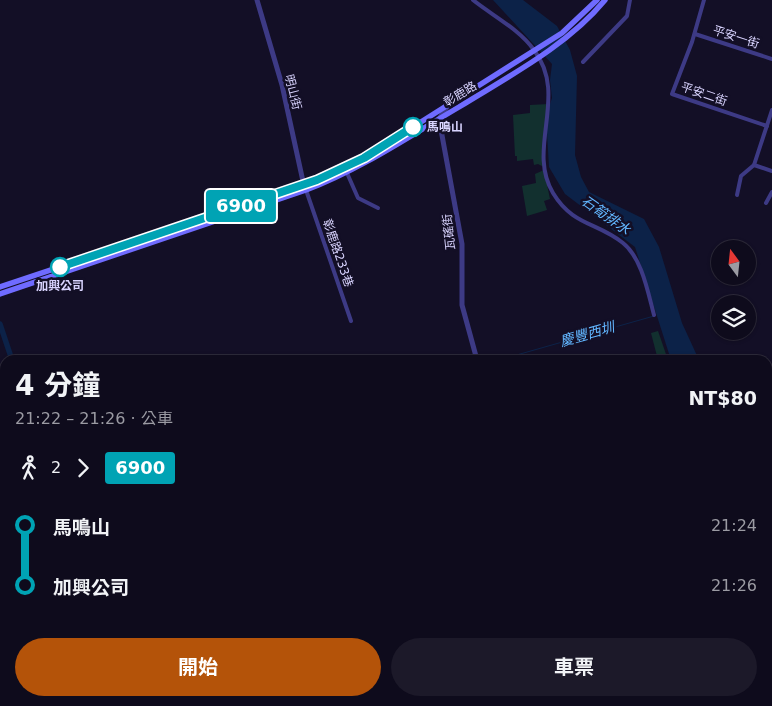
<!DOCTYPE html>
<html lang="zh-TW">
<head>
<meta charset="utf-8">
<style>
  body { margin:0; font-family:"DejaVu Sans","Noto Sans TC",sans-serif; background:#1c1929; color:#f1f3f6; height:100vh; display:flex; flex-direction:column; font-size:19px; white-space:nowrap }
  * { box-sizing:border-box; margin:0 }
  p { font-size:16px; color:#9b9ba3 }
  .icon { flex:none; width:28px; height:28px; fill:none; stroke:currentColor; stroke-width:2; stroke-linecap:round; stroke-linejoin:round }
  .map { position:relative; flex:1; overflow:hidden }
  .panel { position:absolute; left:0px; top:355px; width:772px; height:351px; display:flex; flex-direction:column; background:#0e0b1c; border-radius:15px 15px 0 0; box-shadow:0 1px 4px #0004,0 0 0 1px #2e2b3b }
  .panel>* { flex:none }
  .badge { padding:0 10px; border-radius:4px; font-size:18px; line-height:32px }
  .needle { width:32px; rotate:345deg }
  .controls { position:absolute; left:711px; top:240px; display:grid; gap:10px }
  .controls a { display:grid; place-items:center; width:45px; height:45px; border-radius:50%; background:#0e0b1c; box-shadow:0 1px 4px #0004,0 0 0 1px #2e2b3b; font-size:25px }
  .map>.badge { position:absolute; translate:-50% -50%; box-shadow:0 0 0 2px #fff }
  .legs { display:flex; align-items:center; gap:8px; height:55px; padding:0 15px; font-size:16px }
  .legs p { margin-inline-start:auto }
  .summary { display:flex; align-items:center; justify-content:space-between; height:85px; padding:0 15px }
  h1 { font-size:28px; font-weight:700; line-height:38px }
  .action { display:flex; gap:10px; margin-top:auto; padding:10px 15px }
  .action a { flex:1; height:58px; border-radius:30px; background:#b45309; color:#fff; font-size:20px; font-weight:700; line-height:58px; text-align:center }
  .action a+a { background:#1c1929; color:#f1f3f6 }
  ul { padding:0 15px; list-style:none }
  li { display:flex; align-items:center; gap:18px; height:60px; font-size:19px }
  li i { display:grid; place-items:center; width:8px; height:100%; margin:0 6px; background:currentColor }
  li i::after { content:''; width:12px; height:12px; margin:-6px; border:4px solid; border-radius:50%; background:#0e0b1c }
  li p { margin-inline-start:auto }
  li:first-child i { background:linear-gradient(#0000 50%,currentColor 0) }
  li:last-child i { background:linear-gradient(currentColor 50%,#0000 0) }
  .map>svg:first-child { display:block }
</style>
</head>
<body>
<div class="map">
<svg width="772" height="706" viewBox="0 0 772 706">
  <rect width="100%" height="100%" fill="#130f26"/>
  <!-- green -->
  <g fill="#12302f">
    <path d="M 549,104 L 544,167 L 538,164 L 534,165 L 533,159 L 517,161 L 517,156 L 515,156 L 513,115 L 530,113 L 530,105 Z"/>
    <path d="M 544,170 L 550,199 L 544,201 L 547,210 L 527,216 L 522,186 L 536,183 L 535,174 Z"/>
    <path d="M 658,331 L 668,360 L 658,360 L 651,333 Z"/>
  </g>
  <!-- water -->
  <path fill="#0c2248" d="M 493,0 L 523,0 L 557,26 L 570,50 L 577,76 L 575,155 L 581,177 L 589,192 L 644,219 L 659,247 L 682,323 L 699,360 L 671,360 L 635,247 L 565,194 L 549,167 L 546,117 L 552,98 L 550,80 L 552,64 Z"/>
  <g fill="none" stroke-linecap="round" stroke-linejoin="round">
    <!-- stream -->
    <g stroke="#0c2248" stroke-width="1">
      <path d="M 499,360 L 654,316"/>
      <path d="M 0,470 L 5,470"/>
    </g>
    <!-- canal -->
    <g stroke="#0c2248" stroke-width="5.5">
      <path d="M 0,324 L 12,360"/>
      <path d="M 128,701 L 129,706"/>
    </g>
    <!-- minor -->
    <g stroke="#3d3a85" stroke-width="4">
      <path d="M 473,0 C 493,16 519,29 534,50 C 569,96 526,148 553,193 C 573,226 597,222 623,243 C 642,258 648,293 654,315"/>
      <path d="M 704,0 L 692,42 L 672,94 L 767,126"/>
      <path d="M 695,34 L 772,59"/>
      <path d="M 583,62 L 627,16 L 630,0"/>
      <path d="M 772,110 L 754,165 L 772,171"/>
      <path d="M 347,173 L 358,198 L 378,208"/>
      <path d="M 306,190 L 351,321"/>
      <path d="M 737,195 L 741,176 L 754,165"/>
      <path d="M 766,203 L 772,192"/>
      <path d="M 768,564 L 772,568"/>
    </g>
    <!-- tertiary -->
    <g stroke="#3d3a85" stroke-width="5">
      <path d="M 257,0 L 282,85 L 304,186"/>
      <path d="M 447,107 L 439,119 L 462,244 L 462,305 L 477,360"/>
      <path d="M 768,665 L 772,674"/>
    </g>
    <!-- secondary -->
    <g stroke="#6f6bff" stroke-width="5.5">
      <path d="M 0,287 L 269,197 L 317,179 L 364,158 L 562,33 L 597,0"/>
      <path d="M 0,294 L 306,190 C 361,169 408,137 459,107 C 509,76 567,46 605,0"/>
    </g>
    <!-- primary -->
    <g stroke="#c25bff" stroke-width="6">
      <path d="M 768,499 L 772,484"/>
      <path d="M 768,532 L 772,520"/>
      <path d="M 704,706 L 706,701"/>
      <path d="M 713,706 L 715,701"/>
    </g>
  </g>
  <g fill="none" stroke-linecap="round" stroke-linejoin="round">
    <defs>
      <path id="line-1" d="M 60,267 L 317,180 L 364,158 L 413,127"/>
    </defs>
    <!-- line-1 casing -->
    <use href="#line-1" stroke="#fff" stroke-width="11"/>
    <!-- line-1 -->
    <use href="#line-1" stroke="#00a3b4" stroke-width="8"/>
  </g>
  <!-- markers -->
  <g fill="#fff" stroke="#00a3b4" stroke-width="2.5">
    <circle cx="413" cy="127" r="9"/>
    <circle cx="60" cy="267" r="9"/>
  </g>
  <g text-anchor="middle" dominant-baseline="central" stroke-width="5" stroke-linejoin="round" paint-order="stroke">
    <!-- street labels -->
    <g font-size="12" fill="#d9d4ff" stroke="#130f26">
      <text transform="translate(736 37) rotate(18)">平安一街</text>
      <text transform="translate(293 92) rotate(76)">明山街</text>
      <text transform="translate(460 94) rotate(-31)">彰鹿路</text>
      <text transform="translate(704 94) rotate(19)">平安二街</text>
      <text transform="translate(449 232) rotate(-96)">瓦磘街</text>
      <text transform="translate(338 253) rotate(71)">彰鹿路233巷</text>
    </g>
    <!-- stop labels -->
    <g font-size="12" font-weight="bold" fill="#d9d4ff" stroke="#130f26" text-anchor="start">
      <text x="427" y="127">馬鳴山</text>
      <text x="60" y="286" text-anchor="middle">加興公司</text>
    </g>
    <!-- water labels -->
    <g font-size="14" font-style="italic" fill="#62b6ff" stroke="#130f26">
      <text transform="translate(606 215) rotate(35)">石筍排水</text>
      <text transform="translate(587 334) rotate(-16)">慶豐西圳</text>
    </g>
  </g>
</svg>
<div class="controls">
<a><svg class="needle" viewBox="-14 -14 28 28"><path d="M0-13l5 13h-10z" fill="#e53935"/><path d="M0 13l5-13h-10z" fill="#9b9ba3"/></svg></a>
<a><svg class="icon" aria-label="layers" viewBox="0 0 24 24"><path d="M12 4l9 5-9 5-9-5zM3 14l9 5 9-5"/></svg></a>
</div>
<b class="badge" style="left:241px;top:206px;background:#00a3b4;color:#fff">6900</b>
<section class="panel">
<div class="summary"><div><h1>4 分鐘</h1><p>21:22 – 21:26 · 公車</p></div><b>NT$80</b></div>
<div class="legs"><svg class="icon" aria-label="walk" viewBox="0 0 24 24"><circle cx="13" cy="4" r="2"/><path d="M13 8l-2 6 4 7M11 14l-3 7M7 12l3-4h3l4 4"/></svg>2<svg class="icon" aria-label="forward" viewBox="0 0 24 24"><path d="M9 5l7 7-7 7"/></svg><b class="badge" style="background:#00a3b4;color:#fff">6900</b></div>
<ul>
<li><i style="color:#00a3b4"></i><b>馬鳴山</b><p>21:24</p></li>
<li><i style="color:#00a3b4"></i><b>加興公司</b><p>21:26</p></li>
</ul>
<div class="action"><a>開始</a><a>車票</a></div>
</section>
</div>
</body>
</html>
